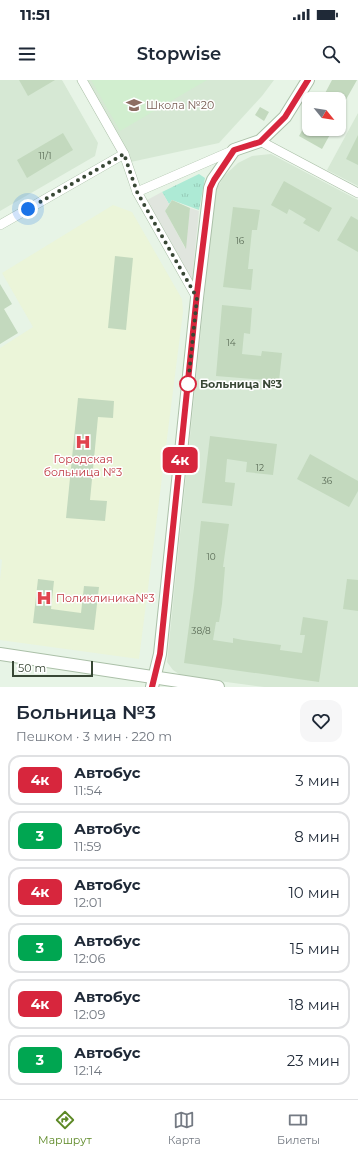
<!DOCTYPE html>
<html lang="ru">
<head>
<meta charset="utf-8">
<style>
  body { margin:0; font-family:Montserrat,sans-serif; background:#f6f6f7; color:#1f2937; height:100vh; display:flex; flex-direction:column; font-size:15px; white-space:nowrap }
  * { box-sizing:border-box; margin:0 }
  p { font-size:13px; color:#747a83 }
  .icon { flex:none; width:22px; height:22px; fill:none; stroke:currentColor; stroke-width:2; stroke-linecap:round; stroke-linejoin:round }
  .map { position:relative; height:607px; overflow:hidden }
  .panel { display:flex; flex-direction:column; background:#fff; flex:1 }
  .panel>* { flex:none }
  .badge { padding:0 8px; border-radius:6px; font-size:14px; line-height:26px }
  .needle { width:26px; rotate:120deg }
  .controls { position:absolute; left:302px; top:12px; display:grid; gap:8px }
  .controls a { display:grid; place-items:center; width:44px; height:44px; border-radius:8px; background:#fff; box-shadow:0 1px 3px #0004; font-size:20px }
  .scale { position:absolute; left:12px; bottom:10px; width:81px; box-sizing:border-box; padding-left:4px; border:2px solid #384735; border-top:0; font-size:11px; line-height:14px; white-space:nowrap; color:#384735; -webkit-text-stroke:3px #fff; paint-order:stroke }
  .you { position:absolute; width:20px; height:20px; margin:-10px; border:3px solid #fff; border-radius:50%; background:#1a73e8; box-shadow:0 0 0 6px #1a73e833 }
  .map>.badge { position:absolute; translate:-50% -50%; box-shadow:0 0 0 2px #fff }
  .round { display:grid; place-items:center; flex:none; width:42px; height:42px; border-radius:12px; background:#f6f6f7 }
  .head { display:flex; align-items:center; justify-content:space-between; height:68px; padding:0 16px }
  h1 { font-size:19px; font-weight:600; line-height:30px }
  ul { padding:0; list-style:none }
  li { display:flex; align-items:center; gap:12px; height:50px; margin:0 8px 6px; padding:0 8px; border:2px solid #e0e1e3; border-radius:12px }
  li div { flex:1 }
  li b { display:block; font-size:15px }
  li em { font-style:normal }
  li .badge { min-width:44px; font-weight:700; text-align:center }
  .status { display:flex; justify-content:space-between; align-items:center; height:28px; padding:0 20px; background:#fff; direction:ltr }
  .status svg { height:11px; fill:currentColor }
  header { display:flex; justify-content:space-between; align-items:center; height:52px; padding:0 16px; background:#fff; font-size:18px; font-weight:600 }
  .menu { display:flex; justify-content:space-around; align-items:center; height:56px; border-top:1px solid #e0e1e3; background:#fff; font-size:11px; color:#747a83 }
  .menu a { display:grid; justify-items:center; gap:2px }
  .menu .on { color:#5d8926 }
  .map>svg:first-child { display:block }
</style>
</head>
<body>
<div class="status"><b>11:51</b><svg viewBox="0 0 49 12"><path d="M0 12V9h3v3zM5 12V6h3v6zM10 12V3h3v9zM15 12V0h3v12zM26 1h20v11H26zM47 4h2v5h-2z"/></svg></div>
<header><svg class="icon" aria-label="menu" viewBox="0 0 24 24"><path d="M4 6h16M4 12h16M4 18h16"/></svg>Stopwise<svg class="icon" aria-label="search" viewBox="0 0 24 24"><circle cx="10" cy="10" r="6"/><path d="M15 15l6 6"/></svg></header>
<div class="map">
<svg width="358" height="607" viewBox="0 0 358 607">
  <defs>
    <pattern id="grass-tufts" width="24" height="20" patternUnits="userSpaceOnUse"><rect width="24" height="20" fill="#adead5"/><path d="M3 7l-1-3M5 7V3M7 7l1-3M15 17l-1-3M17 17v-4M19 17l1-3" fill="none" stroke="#96cab7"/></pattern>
  </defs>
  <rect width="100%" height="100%" fill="#e7f4e6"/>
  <!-- residential -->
  <g fill="#d6e8d4">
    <path d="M 0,0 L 62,0 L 98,63 L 95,76 L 0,131 Z"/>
    <path d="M 76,0 L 274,0 L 262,16 L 219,63 L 126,83 Z"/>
    <path d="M 358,33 L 358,106 L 327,90 Z"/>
    <path d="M 271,74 L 358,120 L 358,607 L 264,607 L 182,596 L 173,590 L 167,582 L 215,112 L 224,96 L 238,83 L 252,76 Z"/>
  </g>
  <!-- education -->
  <path fill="#d1eecf" d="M 91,0 L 207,0 L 120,51 Z"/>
  <!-- medical -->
  <path fill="#ebf5d9" d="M 113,125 L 132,132 L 182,219 L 183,232 L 139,579 L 0,560 L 0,501 L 2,480 L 0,479 L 0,268 L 33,247 L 2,193 Z"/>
  <!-- grass -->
  <path fill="url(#grass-tufts)" d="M 199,94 L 205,98 L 199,130 L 172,120 L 169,124 L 162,112 Z"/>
  <!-- parking -->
  <path fill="#e0e5de" d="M 162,112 L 169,124 L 165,131 L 185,168 L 190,128 L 199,131 L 192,200 L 147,120 Z"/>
  <!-- building -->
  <g fill="#c3d9be">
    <path d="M 19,0 L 55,0 L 28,16 Z"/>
    <path d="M 332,0 L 357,0 L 339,32 L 339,19 L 322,19 Z"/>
    <path d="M 260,27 L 269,32 L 264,41 L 255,35 Z"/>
    <path d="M 309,38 L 309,49 L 333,49 L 322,69 L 299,56 Z"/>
    <path d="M 63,53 L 73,70 L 27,98 L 17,80 Z"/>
    <path d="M 358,55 L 358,85 L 346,79 Z"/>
    <path d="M 284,101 L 332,128 L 319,152 L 303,143 L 306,139 L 289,129 L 287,134 L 271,125 Z"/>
    <path d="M 172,120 L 190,128 L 186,169 L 165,131 Z"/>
    <path d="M 233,127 L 260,130 L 257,150 L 252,150 L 248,189 L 253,189 L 251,210 L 223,207 Z"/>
    <path d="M 351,136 L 358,140 L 358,172 L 337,160 Z"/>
    <path d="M 115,176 L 133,178 L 126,250 L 108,248 Z"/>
    <path d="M 0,204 L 12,224 L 4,229 L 18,253 L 0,264 Z"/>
    <path d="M 222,225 L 252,228 L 250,254 L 244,253 L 242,274 L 261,276 L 262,271 L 282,273 L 279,301 L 216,296 Z"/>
    <path d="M 78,318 L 114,321 L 113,338 L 98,337 L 90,420 L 107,421 L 105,441 L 66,438 Z"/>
    <path d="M 210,356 L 277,364 L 273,395 L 246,392 L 247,382 L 227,379 L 225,402 L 235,403 L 232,426 L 202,423 Z"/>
    <path d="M 310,374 L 358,401 L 358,411 L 349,427 L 297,399 Z"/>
    <path d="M 201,441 L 229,444 L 223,487 L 225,487 L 222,524 L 219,542 L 216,542 L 213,560 L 233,563 L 233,558 L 243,560 L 281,565 L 280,570 L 302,573 L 305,555 L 300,555 L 303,537 L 328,541 L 319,602 L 184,583 L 194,508 Z"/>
    <path d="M 38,499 L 54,501 L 51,529 L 81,533 L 84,506 L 99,507 L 94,550 L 33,543 Z"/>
    <path d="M 347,499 L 358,500 L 358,531 L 343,529 Z"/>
  </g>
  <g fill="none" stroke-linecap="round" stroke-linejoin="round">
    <defs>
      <g id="minor">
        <path d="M 82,0 L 124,74"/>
        <path d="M 260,61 L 358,113"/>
        <path d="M 137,112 L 234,70"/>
        <path d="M 0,145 L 124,74 L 137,112 L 197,218"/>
      </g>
      <g id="tertiary">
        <path d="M 0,574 L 218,607"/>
        <path d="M 152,607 L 160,574 L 197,218 L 210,108 L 213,100 L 234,70 L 260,61 L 285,37 L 308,0"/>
      </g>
    </defs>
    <!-- minor casing -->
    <use href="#minor" stroke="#abc0a8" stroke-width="10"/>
    <!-- tertiary casing -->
    <use href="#tertiary" stroke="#abc0a8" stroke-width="14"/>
    <!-- minor -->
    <use href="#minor" stroke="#fff" stroke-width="9"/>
    <!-- tertiary -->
    <use href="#tertiary" stroke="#fff" stroke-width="12"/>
  </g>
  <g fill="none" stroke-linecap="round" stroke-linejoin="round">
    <defs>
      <path id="line" d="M 152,607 L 160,574 L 197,213 L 210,108 L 214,100 L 234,70 L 260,62 L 285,37 L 308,0"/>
    </defs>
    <!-- line casing -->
    <use href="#line" stroke="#fff" stroke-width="9"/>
    <!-- line -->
    <use href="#line" stroke="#d7263d" stroke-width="6"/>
    <!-- walk -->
    <path stroke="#384735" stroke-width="4" stroke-dasharray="0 7.2" d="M 28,129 L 124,74 L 137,112 L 197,218 L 188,304"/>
  </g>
  <!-- icons -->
  <defs>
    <symbol id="school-bare" viewBox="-9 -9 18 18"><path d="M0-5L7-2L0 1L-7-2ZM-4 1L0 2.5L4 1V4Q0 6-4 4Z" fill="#8d6e63" stroke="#fff" stroke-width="2.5" paint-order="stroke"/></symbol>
    <symbol id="hospital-bare" viewBox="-9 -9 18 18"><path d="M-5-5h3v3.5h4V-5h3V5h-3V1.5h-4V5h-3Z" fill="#e0444e" stroke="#fff" stroke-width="2.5" paint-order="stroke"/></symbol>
  </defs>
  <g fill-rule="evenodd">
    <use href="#school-bare" x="123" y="14" width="22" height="22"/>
    <use href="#hospital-bare" x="72" y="351" width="22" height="22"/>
    <use href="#hospital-bare" x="33" y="507" width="22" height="22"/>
  </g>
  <!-- markers -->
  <circle fill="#fff" stroke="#d7263d" stroke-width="2" cx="188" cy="304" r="8"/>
  <g text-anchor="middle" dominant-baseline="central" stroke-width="3" stroke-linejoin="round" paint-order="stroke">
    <!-- number labels -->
    <g font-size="9" fill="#5b6c57">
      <text x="45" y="75">11/1</text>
      <text x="240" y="160">16</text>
      <text x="231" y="262">14</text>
      <text x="260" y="387">12</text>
      <text x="327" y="400">36</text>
      <text x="211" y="476">10</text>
      <text x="201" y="550">38/8</text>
    </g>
    <!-- education labels -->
    <g font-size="11" fill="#785e54" stroke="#fff" text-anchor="start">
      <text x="146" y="25">Школа №20</text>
    </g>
    <!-- stop labels -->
    <g font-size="11" font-weight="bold" fill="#384735" stroke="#fff" text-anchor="start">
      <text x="200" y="304">Больница №3</text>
    </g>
    <!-- health labels -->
    <g font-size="11" fill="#be3a42" stroke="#fff">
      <text x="83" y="379">Городская<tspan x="83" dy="13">больница №3</tspan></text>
      <text x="56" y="518" text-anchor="start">Поликлиника№3</text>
    </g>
  </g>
</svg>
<div class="controls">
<a><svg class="needle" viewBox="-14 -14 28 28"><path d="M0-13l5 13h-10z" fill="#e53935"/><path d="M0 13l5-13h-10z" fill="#747a83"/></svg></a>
</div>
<div class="scale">50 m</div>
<div class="you" style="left:28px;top:129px"></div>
<b class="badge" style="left:180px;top:380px;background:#d7263d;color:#fff">4к</b>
</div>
<section class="panel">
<div class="head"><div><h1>Больница №3</h1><p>Пешком · 3 мин · 220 m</p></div><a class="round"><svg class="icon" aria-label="heart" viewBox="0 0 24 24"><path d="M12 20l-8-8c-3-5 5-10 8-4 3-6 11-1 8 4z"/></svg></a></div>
<ul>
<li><span class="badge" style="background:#d7263d;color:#fff">4к</span><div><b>Автобус</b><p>11:54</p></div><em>3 мин</em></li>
<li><span class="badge" style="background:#00a651;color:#fff">3</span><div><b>Автобус</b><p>11:59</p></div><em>8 мин</em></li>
<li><span class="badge" style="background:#d7263d;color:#fff">4к</span><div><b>Автобус</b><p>12:01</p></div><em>10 мин</em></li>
<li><span class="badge" style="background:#00a651;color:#fff">3</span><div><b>Автобус</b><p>12:06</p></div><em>15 мин</em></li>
<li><span class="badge" style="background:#d7263d;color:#fff">4к</span><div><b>Автобус</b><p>12:09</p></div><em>18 мин</em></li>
<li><span class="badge" style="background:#00a651;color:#fff">3</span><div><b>Автобус</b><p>12:14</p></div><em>23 мин</em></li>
</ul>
</section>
<nav class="menu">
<a class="on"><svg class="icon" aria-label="directions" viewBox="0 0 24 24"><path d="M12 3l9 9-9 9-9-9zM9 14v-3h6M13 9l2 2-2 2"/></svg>Маршрут</a>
<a><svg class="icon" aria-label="map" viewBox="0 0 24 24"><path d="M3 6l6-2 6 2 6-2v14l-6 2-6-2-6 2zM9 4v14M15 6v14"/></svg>Карта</a>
<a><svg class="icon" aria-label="tickets" viewBox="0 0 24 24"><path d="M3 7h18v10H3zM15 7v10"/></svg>Билеты</a>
</nav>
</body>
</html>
